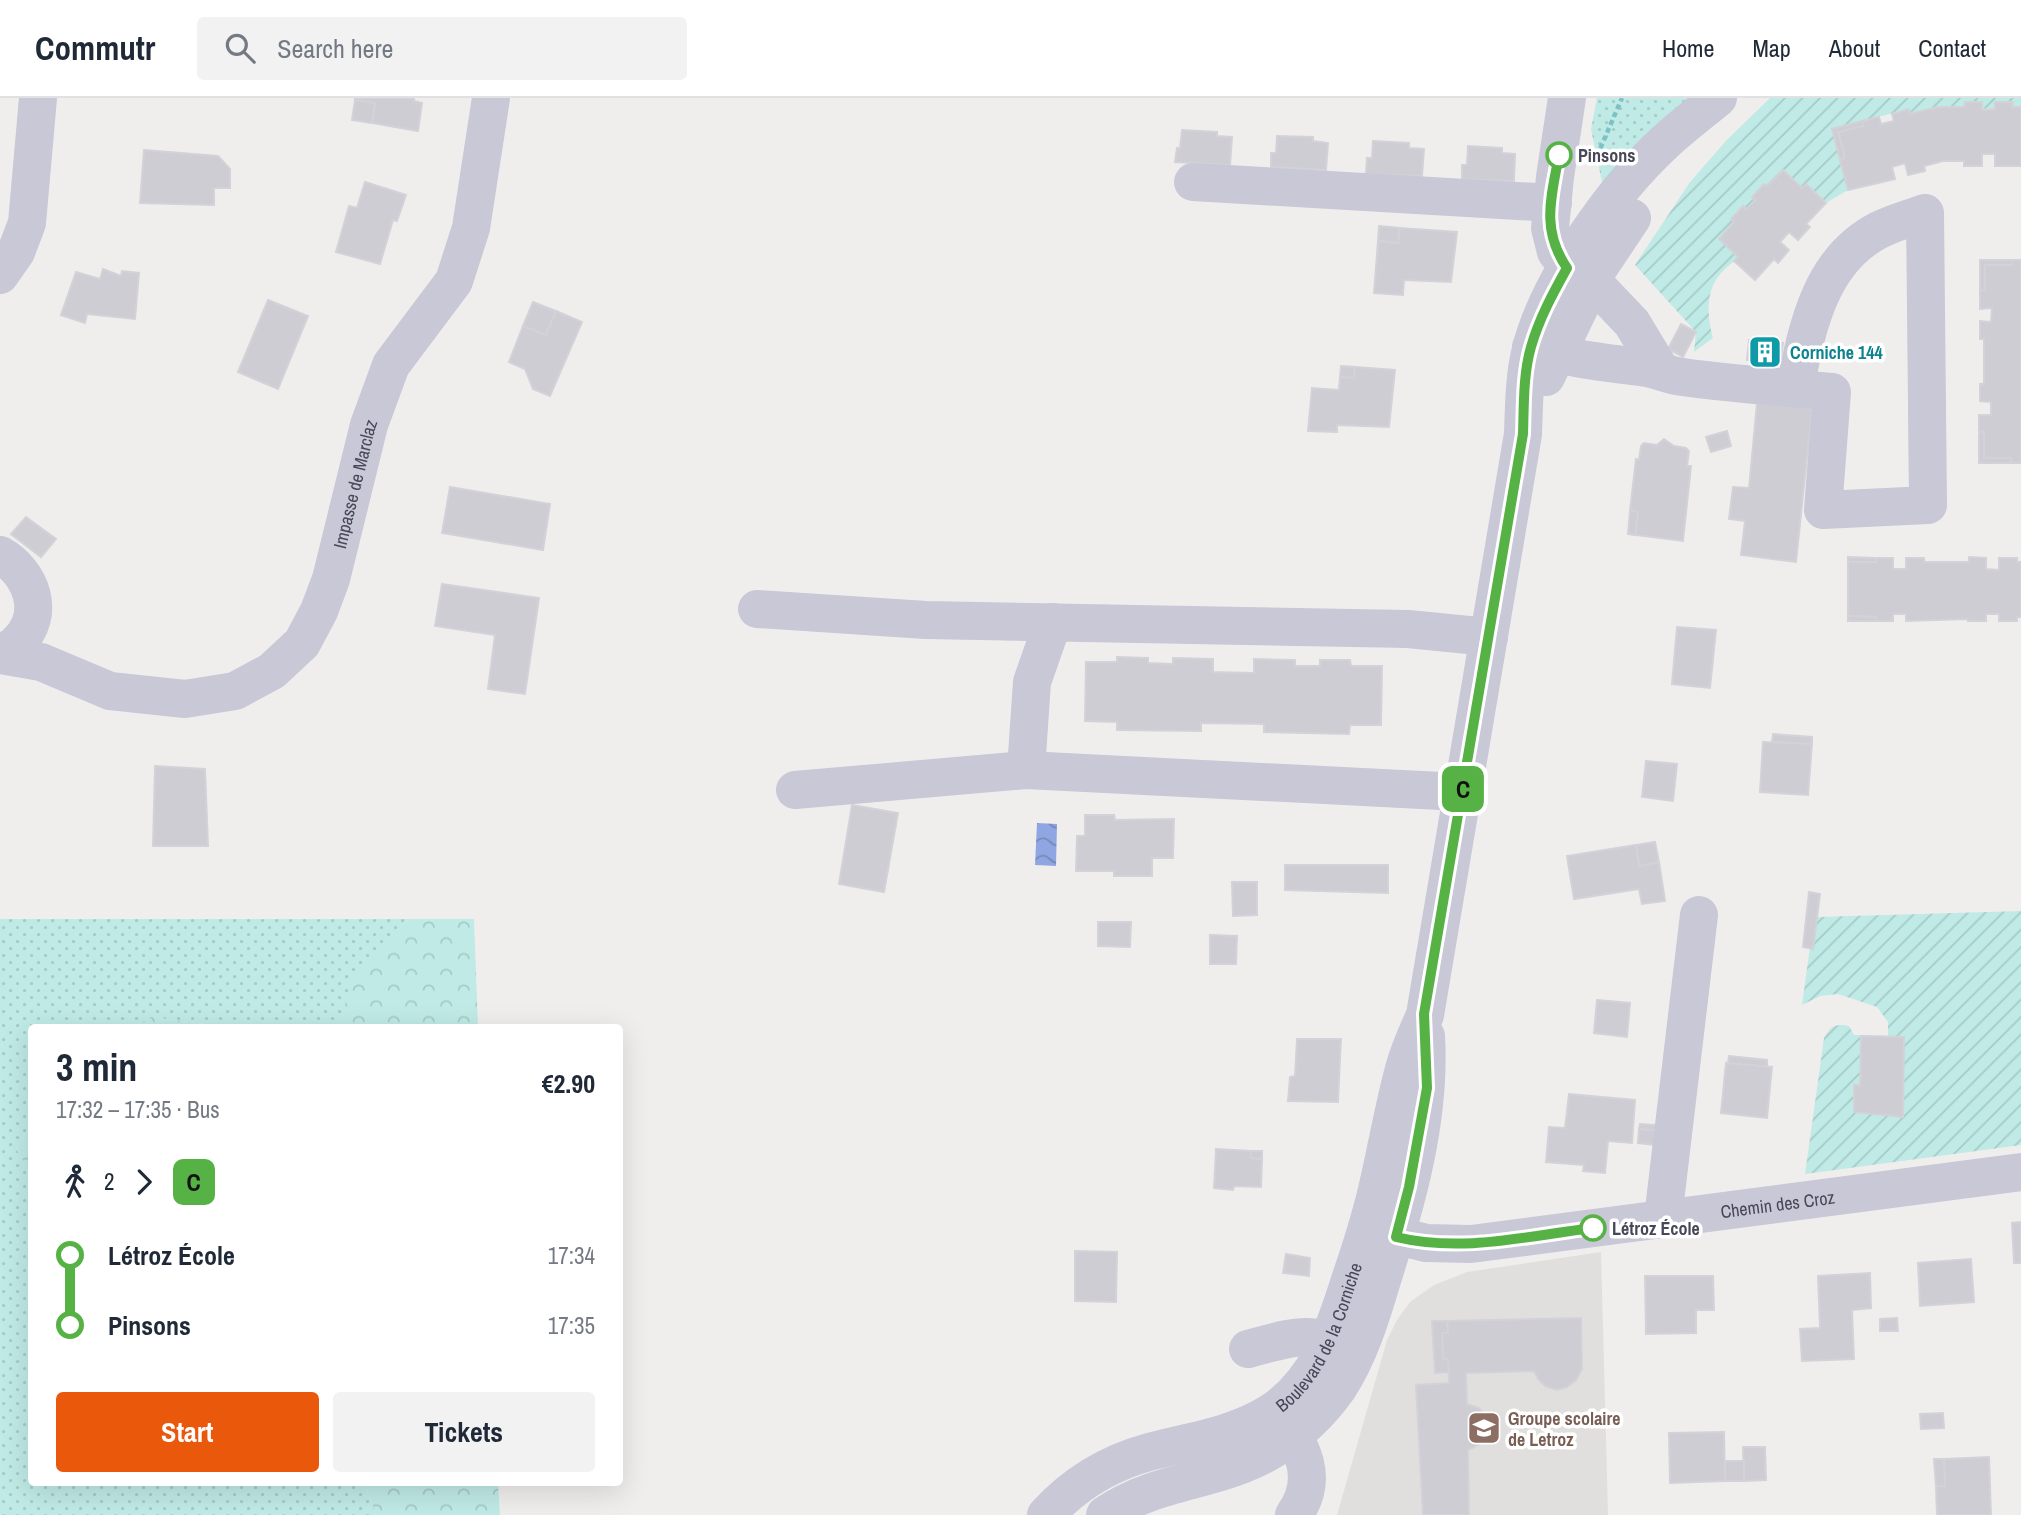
<!DOCTYPE html>
<html lang="en">
<head>
<meta charset="utf-8">
<style>
  body { margin:0; font-family:"Archivo Narrow",sans-serif; background:#f2f2f3; color:#1f2937; height:100vh; display:flex; flex-direction:column; font-size:26px; white-space:nowrap }
  * { box-sizing:border-box; margin:0 }
  p { font-size:23px; color:#747a83 }
  .icon { flex:none; width:38px; height:38px; fill:none; stroke:currentColor; stroke-width:2; stroke-linecap:round; stroke-linejoin:round }
  .map { position:relative; flex:1; overflow:hidden }
  .sheet { position:absolute; left:28px; top:926px; width:595px; height:462px; display:flex; flex-direction:column; background:#fff; border-radius:7px; box-shadow:0 7px 28px #0002 }
  .sheet>* { flex:none }
  .badge { padding:0 14px; border-radius:10px; font-size:24px; line-height:46px }
  .map>.badge { position:absolute; translate:-50% -50%; box-shadow:0 0 0 4px #fff }
  .legs { display:flex; align-items:center; gap:10px; height:77px; padding:0 28px; font-size:23px }
  .legs p { margin-inline-start:auto }
  .overview { display:flex; align-items:center; justify-content:space-between; height:119px; padding:0 28px }
  h1 { font-size:38px; font-weight:700; line-height:52px }
  .button { display:flex; gap:14px; margin-top:auto; padding:14px 28px }
  .button a { flex:1; height:80px; border-radius:7px; background:#ea580c; color:#fff; font-size:28px; font-weight:700; line-height:80px; text-align:center }
  .button a+a { background:#f2f2f3; color:#1f2937 }
  ul { padding:0 28px; list-style:none }
  li { display:flex; align-items:center; gap:24px; height:70px; font-size:26px }
  li i { display:grid; place-items:center; width:10px; height:100%; margin:0 9px; background:currentColor }
  li i::after { content:''; width:18px; height:18px; margin:-9px; border:5px solid; border-radius:50%; background:#fff }
  li p { margin-inline-start:auto }
  li:first-child i { background:linear-gradient(#0000 50%,currentColor 0) }
  li:last-child i { background:linear-gradient(currentColor 50%,#0000 0) }
  header { display:flex; align-items:center; gap:42px; box-sizing:border-box; height:98px; padding:0 35px; background:#fff; border-bottom:2px solid #e0e1e3 }
  header strong { font-size:33px }
  nav { display:flex; gap:38px; margin-inline-start:auto; font-size:24px }
  .search { width:490px; height:63px; background:#f2f2f3; display:flex; align-items:center; gap:18px; box-sizing:border-box; padding:0 24px; border-radius:7px; color:#747a83; font-size:26px }
  .map>svg:first-child { display:block }
</style>
</head>
<body>
<header>
<strong>Commutr</strong>
<div class="search"><svg class="icon" aria-label="search" viewBox="0 0 24 24"><circle cx="10" cy="10" r="6"/><path d="M15 15l6 6"/></svg>Search here</div>
<nav><a>Home</a><a>Map</a><a>About</a><a>Contact</a></nav>
</header>
<div class="map">
<svg width="2021" height="1417" viewBox="0 0 2021 1417">
  <defs>
    <pattern id="grass-dots" width="8" height="8" patternUnits="userSpaceOnUse" patternTransform="scale(1.75)"><rect width="8" height="8" fill="#bfeae6"/><path d="M2 2h.1M6 6h.1" fill="none" stroke="#a6cac7" stroke-width="1.8" stroke-linecap="round"/></pattern>
    <pattern id="forest-crowns" width="20" height="18" patternUnits="userSpaceOnUse" patternTransform="scale(1.75)"><rect width="20" height="18" fill="#bfeae6"/><path d="M2 6a3 3 0 1 1 6 0M12 15a3 3 0 1 1 6 0" fill="none" stroke="#a6cac7"/></pattern>
    <pattern id="garden-furrows" width="10" height="10" patternUnits="userSpaceOnUse" patternTransform="scale(1.75)"><rect width="10" height="10" fill="#bfeae6"/><path d="M-1 1l2-2M0 10L10 0M9 11l2-2" fill="none" stroke="#a6cac7"/></pattern>
    <pattern id="water-waves" width="16" height="10" patternUnits="userSpaceOnUse" patternTransform="scale(1.75)"><rect width="16" height="10" fill="#90a6e2"/><path d="M0 5q4-4 8 0t8 0" fill="none" stroke="#7789ba"/></pattern>
  </defs>
  <rect width="100%" height="100%" fill="#f0eeed"/>
  <!-- education -->
  <path fill="#e0dfde" d="M 1601,1154 L 1608,1417 L 1337,1417 L 1387,1242 L 1397,1222 L 1410,1204 L 1434,1187 L 1467,1174 Z"/>
  <!-- grass -->
  <g fill="url(#grass-dots)">
    <path d="M 1597,0 L 1697,0 L 1603,89 L 1591,31 Z"/>
    <path d="M 0,821 L 409,821 L 353,875 L 341,929 L 228,929 L 151,919 L 133,929 L 32,929 L 31,1026 L 16,1051 L 32,1075 L 32,1384 L 364,1384 L 376,1417 L 0,1417 Z"/>
  </g>
  <!-- forest -->
  <g fill="url(#forest-crowns)">
    <path d="M 409,821 L 474,821 L 478,929 L 341,929 L 352,875 Z"/>
    <path d="M 151,919 L 228,929 L 133,929 Z"/>
    <path d="M 31,1026 L 31,1075 L 16,1051 Z"/>
    <path d="M 364,1384 L 498,1384 L 500,1417 L 376,1417 Z"/>
  </g>
  <!-- garden -->
  <g fill="url(#garden-furrows)">
    <path d="M 1770,0 L 2021,0 L 2021,42 L 1995,11 L 1937,9 L 1910,16 L 1908,11 L 1833,31 L 1848,92 L 1826,105 L 1802,90 L 1783,72 L 1767,88 L 1764,86 L 1752,98 L 1755,102 L 1746,111 L 1742,109 L 1731,121 L 1734,124 L 1719,141 L 1738,159 C 1733,165 1726,169 1721,175 C 1705,193 1707,219 1713,240 L 1694,254 L 1696,234 L 1635,167 L 1690,84 L 1726,43 Z"/>
    <path d="M 2021,813 L 2021,1047 L 1805,1076 L 1824,940 C 1830,928 1836,925 1849,928 L 1854,937 L 1888,938 L 1888,924 L 1877,909 L 1838,896 L 1820,898 L 1802,907 L 1809,856 L 1817,819 Z"/>
  </g>
  <!-- water -->
  <path fill="url(#water-waves)" d="M 1037,725 L 1057,726 L 1056,768 L 1035,767 Z"/>
  <!-- building -->
  <g fill="#cecdd4" stroke="#d3d2d8" stroke-width="2">
    <path d="M 355,0 L 414,0 L 414,3 L 422,5 L 418,33 L 372,25 L 375,5 L 355,2 Z"/>
    <path d="M 355,2 L 375,5 L 372,25 L 352,22 Z"/>
    <path d="M 1965,4 L 1982,4 L 1982,12 L 1995,11 L 1995,4 L 2013,4 L 2012,9 L 2021,9 L 2021,68 L 1995,68 L 1995,56 L 1982,56 L 1982,68 L 1964,68 L 1964,63 L 1943,63 L 1924,68 L 1925,73 L 1908,77 L 1905,65 L 1892,69 L 1895,81 L 1848,92 L 1840,62 L 1845,60 L 1838,34 L 1863,28 L 1862,23 L 1879,19 L 1881,26 L 1894,23 L 1892,16 L 1909,11 L 1910,16 L 1937,9 L 1964,9 Z"/>
    <path d="M 1862,23 L 1863,28 L 1838,34 L 1845,60 L 1840,62 L 1832,31 Z"/>
    <path d="M 1182,32 L 1217,34 L 1217,38 L 1232,39 L 1230,67 L 1175,64 L 1177,50 L 1180,50 Z"/>
    <path d="M 1277,38 L 1313,39 L 1313,43 L 1328,45 L 1326,72 L 1271,69 L 1271,55 L 1276,55 Z"/>
    <path d="M 1373,43 L 1409,45 L 1409,50 L 1424,51 L 1422,78 L 1366,76 L 1367,60 L 1372,60 Z"/>
    <path d="M 1468,48 L 1502,50 L 1502,55 L 1515,56 L 1514,83 L 1462,81 L 1462,67 L 1467,67 Z"/>
    <path d="M 144,52 L 218,58 L 230,71 L 230,90 L 214,90 L 214,107 L 140,105 Z"/>
    <path d="M 1783,72 L 1802,90 L 1806,86 L 1826,105 L 1806,126 L 1810,129 L 1798,142 L 1789,134 L 1780,144 L 1789,152 L 1778,165 L 1774,161 L 1755,182 L 1734,163 L 1738,159 L 1719,141 L 1734,124 L 1731,121 L 1743,108 L 1746,111 L 1755,102 L 1752,99 L 1764,86 L 1767,88 Z"/>
    <path d="M 365,84 L 406,97 L 397,123 L 393,122 L 380,166 L 336,154 L 349,108 L 357,110 Z"/>
    <path d="M 1379,128 L 1400,130 L 1398,145 L 1378,143 Z"/>
    <path d="M 1400,130 L 1457,134 L 1451,184 L 1404,182 L 1403,197 L 1374,195 L 1378,143 L 1398,145 Z"/>
    <path d="M 1980,162 L 2012,162 L 2012,167 L 1985,167 L 1985,192 L 1980,193 Z"/>
    <path d="M 2012,162 L 2021,162 L 2021,365 L 2011,365 L 2011,360 L 1984,360 L 1984,334 L 1979,334 L 1979,317 L 1991,317 L 1991,304 L 1980,303 L 1980,286 L 1984,286 L 1984,241 L 1980,241 L 1980,223 L 1991,224 L 1992,210 L 1980,211 L 1980,193 L 1985,192 L 1985,167 L 2012,167 Z"/>
    <path d="M 103,171 L 121,178 L 122,173 L 139,175 L 135,221 L 87,216 L 85,225 L 61,217 L 76,174 L 100,181 Z"/>
    <path d="M 268,202 L 308,218 L 278,291 L 238,274 Z"/>
    <path d="M 533,204 L 556,213 L 546,237 L 523,228 Z"/>
    <path d="M 556,213 L 582,224 L 550,298 L 533,291 L 525,271 L 509,264 L 523,228 L 546,237 Z"/>
    <path d="M 1681,226 L 1696,234 L 1683,259 L 1668,251 Z"/>
    <path d="M 1749,242 L 1783,245 L 1780,266 L 1747,262 Z"/>
    <path d="M 1341,268 L 1355,269 L 1354,280 L 1340,279 Z"/>
    <path d="M 1355,269 L 1395,272 L 1389,329 L 1337,327 L 1337,334 L 1308,333 L 1312,290 L 1339,292 L 1340,279 L 1354,280 Z"/>
    <path d="M 1757,305 L 1812,311 L 1796,464 L 1741,457 L 1745,423 L 1729,421 L 1733,389 L 1749,390 Z"/>
    <path d="M 1727,333 L 1731,348 L 1711,354 L 1706,339 Z"/>
    <path d="M 1979,334 L 1984,334 L 1984,360 L 2011,360 L 2011,365 L 1979,365 Z"/>
    <path d="M 1664,341 L 1674,348 L 1686,350 L 1689,353 L 1687,368 L 1691,368 L 1683,443 L 1635,437 L 1638,414 L 1630,413 L 1636,361 L 1639,362 L 1641,348 L 1644,345 L 1657,347 Z"/>
    <path d="M 450,389 L 550,406 L 543,452 L 442,435 Z"/>
    <path d="M 1630,413 L 1638,414 L 1635,437 L 1628,436 Z"/>
    <path d="M 26,419 L 56,441 L 41,459 L 11,436 Z"/>
    <path d="M 1848,459 L 1876,460 L 1876,464 L 1848,464 Z"/>
    <path d="M 1969,459 L 1986,460 L 1986,471 L 1999,472 L 1999,460 L 2017,460 L 2017,464 L 2021,464 L 2021,519 L 2017,519 L 2017,523 L 1999,523 L 1999,516 L 1986,516 L 1986,523 L 1968,523 L 1968,521 L 1906,523 L 1906,516 L 1893,516 L 1893,523 L 1875,523 L 1876,519 L 1848,518 L 1848,464 L 1876,464 L 1876,460 L 1893,460 L 1893,471 L 1906,471 L 1906,460 L 1924,460 L 1924,464 L 1969,464 Z"/>
    <path d="M 442,486 L 539,500 L 525,596 L 488,591 L 495,537 L 435,528 Z"/>
    <path d="M 1848,518 L 1876,519 L 1875,523 L 1848,523 Z"/>
    <path d="M 1677,529 L 1716,532 L 1710,590 L 1672,586 Z"/>
    <path d="M 1117,559 L 1148,560 L 1148,565 L 1173,566 L 1173,560 L 1213,561 L 1213,574 L 1254,575 L 1254,561 L 1295,562 L 1295,568 L 1320,568 L 1320,562 L 1350,562 L 1351,568 L 1382,568 L 1381,627 L 1350,627 L 1349,636 L 1264,634 L 1264,626 L 1201,625 L 1201,633 L 1117,632 L 1117,624 L 1085,623 L 1086,564 L 1117,564 Z"/>
    <path d="M 1773,636 L 1812,639 L 1812,646 L 1772,644 Z"/>
    <path d="M 1763,644 L 1812,646 L 1808,697 L 1760,694 Z"/>
    <path d="M 1646,663 L 1677,666 L 1673,703 L 1642,699 Z"/>
    <path d="M 155,668 L 205,671 L 208,748 L 153,748 Z"/>
    <path d="M 852,707 L 898,715 L 884,794 L 839,786 Z"/>
    <path d="M 1085,717 L 1114,717 L 1115,722 L 1174,721 L 1173,760 L 1152,760 L 1152,778 L 1114,778 L 1114,773 L 1076,773 L 1077,738 L 1085,738 Z"/>
    <path d="M 1655,744 L 1659,764 L 1639,768 L 1636,747 Z"/>
    <path d="M 1636,747 L 1639,768 L 1659,764 L 1665,803 L 1642,806 L 1639,791 L 1574,801 L 1567,758 Z"/>
    <path d="M 1285,767 L 1388,767 L 1388,795 L 1285,792 Z"/>
    <path d="M 1232,784 L 1257,784 L 1257,817 L 1233,818 Z"/>
    <path d="M 1809,794 L 1820,796 L 1813,851 L 1803,849 Z"/>
    <path d="M 1098,824 L 1131,824 L 1130,849 L 1098,848 Z"/>
    <path d="M 1210,837 L 1237,838 L 1236,866 L 1210,866 Z"/>
    <path d="M 1597,902 L 1630,905 L 1627,939 L 1594,935 Z"/>
    <path d="M 1861,938 L 1904,939 L 1903,1019 L 1854,1014 L 1854,987 L 1860,987 Z"/>
    <path d="M 1297,941 L 1341,941 L 1338,1004 L 1288,1003 L 1290,979 L 1295,978 Z"/>
    <path d="M 1729,958 L 1767,962 L 1767,969 L 1728,965 Z"/>
    <path d="M 1726,965 L 1772,969 L 1767,1020 L 1721,1015 Z"/>
    <path d="M 1569,996 L 1635,1002 L 1632,1045 L 1608,1043 L 1605,1075 L 1583,1073 L 1584,1067 L 1546,1064 L 1549,1029 L 1565,1030 Z"/>
    <path d="M 1640,1026 L 1667,1028 L 1667,1034 L 1639,1031 Z"/>
    <path d="M 1639,1031 L 1667,1034 L 1665,1048 L 1638,1045 Z"/>
    <path d="M 1216,1051 L 1251,1053 L 1251,1060 L 1262,1061 L 1261,1089 L 1234,1088 L 1233,1092 L 1214,1090 Z"/>
    <path d="M 1251,1053 L 1262,1053 L 1262,1061 L 1251,1060 Z"/>
    <path d="M 2021,1124 L 2021,1165 L 2014,1165 L 2012,1125 Z"/>
    <path d="M 1075,1153 L 1117,1154 L 1116,1204 L 1075,1203 Z"/>
    <path d="M 1286,1156 L 1310,1160 L 1309,1178 L 1283,1175 Z"/>
    <path d="M 1971,1161 L 1974,1204 L 1920,1208 L 1918,1165 Z"/>
    <path d="M 1870,1175 L 1871,1210 L 1852,1212 L 1854,1261 L 1802,1263 L 1800,1231 L 1820,1230 L 1818,1178 Z"/>
    <path d="M 1645,1178 L 1713,1178 L 1714,1212 L 1696,1212 L 1696,1235 L 1646,1236 Z"/>
    <path d="M 1581,1220 L 1582,1271 L 1576,1282 L 1567,1289 L 1557,1292 L 1545,1288 L 1538,1281 L 1534,1273 L 1466,1275 L 1467,1306 L 1479,1310 L 1485,1317 L 1488,1332 L 1480,1346 L 1468,1352 L 1469,1417 L 1423,1417 L 1416,1287 L 1449,1285 L 1448,1261 L 1443,1261 L 1442,1235 L 1448,1235 L 1447,1223 Z"/>
    <path d="M 1897,1220 L 1898,1233 L 1880,1233 L 1880,1221 Z"/>
    <path d="M 1432,1223 L 1447,1223 L 1448,1235 L 1442,1235 L 1443,1261 L 1448,1261 L 1449,1274 L 1435,1275 Z"/>
    <path d="M 1943,1315 L 1944,1330 L 1921,1331 L 1920,1316 Z"/>
    <path d="M 1724,1334 L 1725,1383 L 1670,1385 L 1669,1335 Z"/>
    <path d="M 1743,1349 L 1765,1349 L 1766,1382 L 1744,1383 Z"/>
    <path d="M 1989,1359 L 1991,1417 L 1937,1417 L 1936,1388 L 1945,1388 L 1944,1361 Z"/>
    <path d="M 1934,1361 L 1944,1361 L 1945,1388 L 1936,1388 Z"/>
    <rect x="1725" y="1363" width="19" height="20"/>
  </g>
  <g fill="none" stroke-linecap="round" stroke-linejoin="round">
    <!-- path -->
    <path stroke="#7bc2c4" stroke-width="4.5" stroke-dasharray="5 3.5" stroke-linecap="butt" d="M 1597,58 L 1622,0"/>
    <!-- minor -->
    <g stroke="#c8c8d6" stroke-width="38">
      <path d="M 1567,0 L 1555,79 L 1550,130 L 1556,154 L 1582,186"/>
      <path d="M 1193,84 L 1553,105"/>
      <path d="M 0,177 L 16,154 L 27,125 L 38,0"/>
      <path d="M 1592,183 L 1632,225 L 1661,273"/>
      <path d="M 1531,249 C 1568,261 1608,265 1647,270 C 1659,272 1670,278 1683,279 C 1732,286 1783,289 1832,294 L 1823,412 L 1928,407 L 1925,115 C 1910,120 1893,125 1879,132 C 1819,163 1807,231 1795,290"/>
      <path d="M 1546,279 L 1598,171 L 1632,120"/>
      <path d="M 0,457 C 31,474 47,516 18,544 C 14,549 6,552 0,556"/>
      <path d="M 757,511 L 926,522 L 1408,531 L 1489,539"/>
      <path id="s1" d="M 0,557 L 41,564 L 110,593 L 185,601 L 235,593 L 272,573 L 302,545 L 319,513 L 331,481 L 369,327 L 391,267 L 454,183 L 471,130 L 491,0"/>
      <path d="M 1026,672 L 1032,584 L 1053,524"/>
      <path d="M 795,692 L 1026,672 L 1441,693 L 1462,697"/>
      <path d="M 1663,1120 L 1699,817"/>
      <path id="s2" d="M 1367,1130 L 1426,1145 L 1471,1146 L 2021,1074"/>
      <path d="M 1248,1251 C 1294,1239 1307,1232 1354,1249"/>
      <path d="M 1279,1316 C 1301,1348 1321,1379 1294,1417"/>
      <path id="s3" d="M 1046,1417 C 1074,1386 1109,1365 1149,1354 C 1190,1343 1233,1338 1270,1315 C 1317,1285 1334,1233 1350,1182 C 1360,1153 1369,1125 1376,1096 C 1386,1054 1393,1012 1404,971 C 1409,952 1417,935 1425,917 L 1523,336 C 1524,308 1524,278 1531,251 C 1548,183 1613,92 1664,45 C 1681,29 1700,15 1718,0"/>
      <path d="M 1105,1417 C 1159,1380 1218,1385 1272,1352 C 1298,1336 1321,1314 1338,1290 C 1359,1258 1371,1219 1382,1182 C 1407,1104 1431,1020 1426,938"/>
    </g>
  </g>
  <g fill="none" stroke-linecap="round" stroke-linejoin="round">
    <defs>
      <path id="line-1" d="M 1559,57 C 1551,100 1541,132 1567,170 C 1553,195 1539,221 1531,249 C 1523,277 1524,308 1523,336 L 1424,916 L 1427,990 L 1409,1089 L 1396,1139 C 1462,1155 1527,1138 1593,1130"/>
    </defs>
    <!-- line-1 casing -->
    <use href="#line-1" stroke="#fff" stroke-width="16"/>
    <!-- line-1 -->
    <use href="#line-1" stroke="#57b246" stroke-width="10"/>
  </g>
  <!-- icons -->
  <defs>
    <symbol id="building-square" viewBox="-11 -11 22 22"><rect x="-9" y="-9" width="18" height="18" rx="4" fill="#0f9aa8" stroke="#fff"/><path d="M-4-6H4V6H1V3H-1V6H-4ZM-2.5-4.3h1.7v1.8h-1.7ZM.8-4.3h1.7v1.8H.8ZM-2.5-1h1.7V.8h-1.7ZM.8-1h1.7V.8H.8Z" fill="#fff"/></symbol>
    <symbol id="school-square" viewBox="-11 -11 22 22"><rect x="-9" y="-9" width="18" height="18" rx="4" fill="#8d6e63" stroke="#fff"/><path d="M0-5L7-2L0 1L-7-2ZM-4 1L0 2.5L4 1V4Q0 6-4 4Z" fill="#fff"/></symbol>
  </defs>
  <g fill-rule="evenodd">
    <use href="#building-square" x="1746" y="235" width="38" height="38"/>
    <use href="#school-square" x="1465" y="1311" width="38" height="38"/>
  </g>
  <!-- markers -->
  <g fill="#fff" stroke="#57b246" stroke-width="3.5">
    <circle cx="1559" cy="57" r="12"/>
    <circle cx="1593" cy="1130" r="12"/>
  </g>
  <g text-anchor="middle" dominant-baseline="central" stroke-width="7" stroke-linejoin="round" paint-order="stroke">
    <!-- stop labels -->
    <g font-size="18" font-weight="bold" fill="#474758" stroke="#fff" text-anchor="start">
      <text x="1578" y="57">Pinsons</text>
      <text x="1612" y="1130">Létroz École</text>
    </g>
    <!-- culture labels -->
    <g font-size="18" font-weight="bold" fill="#0d838f" stroke="#fff" text-anchor="start">
      <text x="1790" y="254">Corniche 144</text>
    </g>
    <!-- street labels -->
    <g font-size="18" fill="#474758" stroke="#fff">
      <text stroke="none"><textPath href="#s1" startOffset="494">Impasse de Marclaz</textPath></text>
      <text stroke="none"><textPath href="#s2" startOffset="415">Chemin des Croz</textPath></text>
      <text stroke="none"><textPath href="#s3" startOffset="343">Boulevard de la Corniche</textPath></text>
    </g>
    <!-- education labels -->
    <g font-size="18" font-weight="bold" fill="#785e54" stroke="#fff" text-anchor="start">
      <text x="1508" y="1320">Groupe scolaire<tspan x="1508" dy="21">de Letroz</tspan></text>
    </g>
  </g>
</svg>
<b class="badge" style="left:1463px;top:691px;background:#57b246;color:#111">C</b>
<section class="sheet">
<div class="overview"><div><h1>3 min</h1><p>17:32 – 17:35 · Bus</p></div><b>€2.90</b></div>
<div class="legs"><svg class="icon" aria-label="walk" viewBox="0 0 24 24"><circle cx="13" cy="4" r="2"/><path d="M13 8l-2 6 4 7M11 14l-3 7M7 12l3-4h3l4 4"/></svg>2<svg class="icon" aria-label="forward" viewBox="0 0 24 24"><path d="M9 5l7 7-7 7"/></svg><b class="badge" style="background:#57b246;color:#111">C</b></div>
<ul>
<li><i style="color:#57b246"></i><b>Létroz École</b><p>17:34</p></li>
<li><i style="color:#57b246"></i><b>Pinsons</b><p>17:35</p></li>
</ul>
<div class="button"><a>Start</a><a>Tickets</a></div>
</section>
</div>
</body>
</html>
